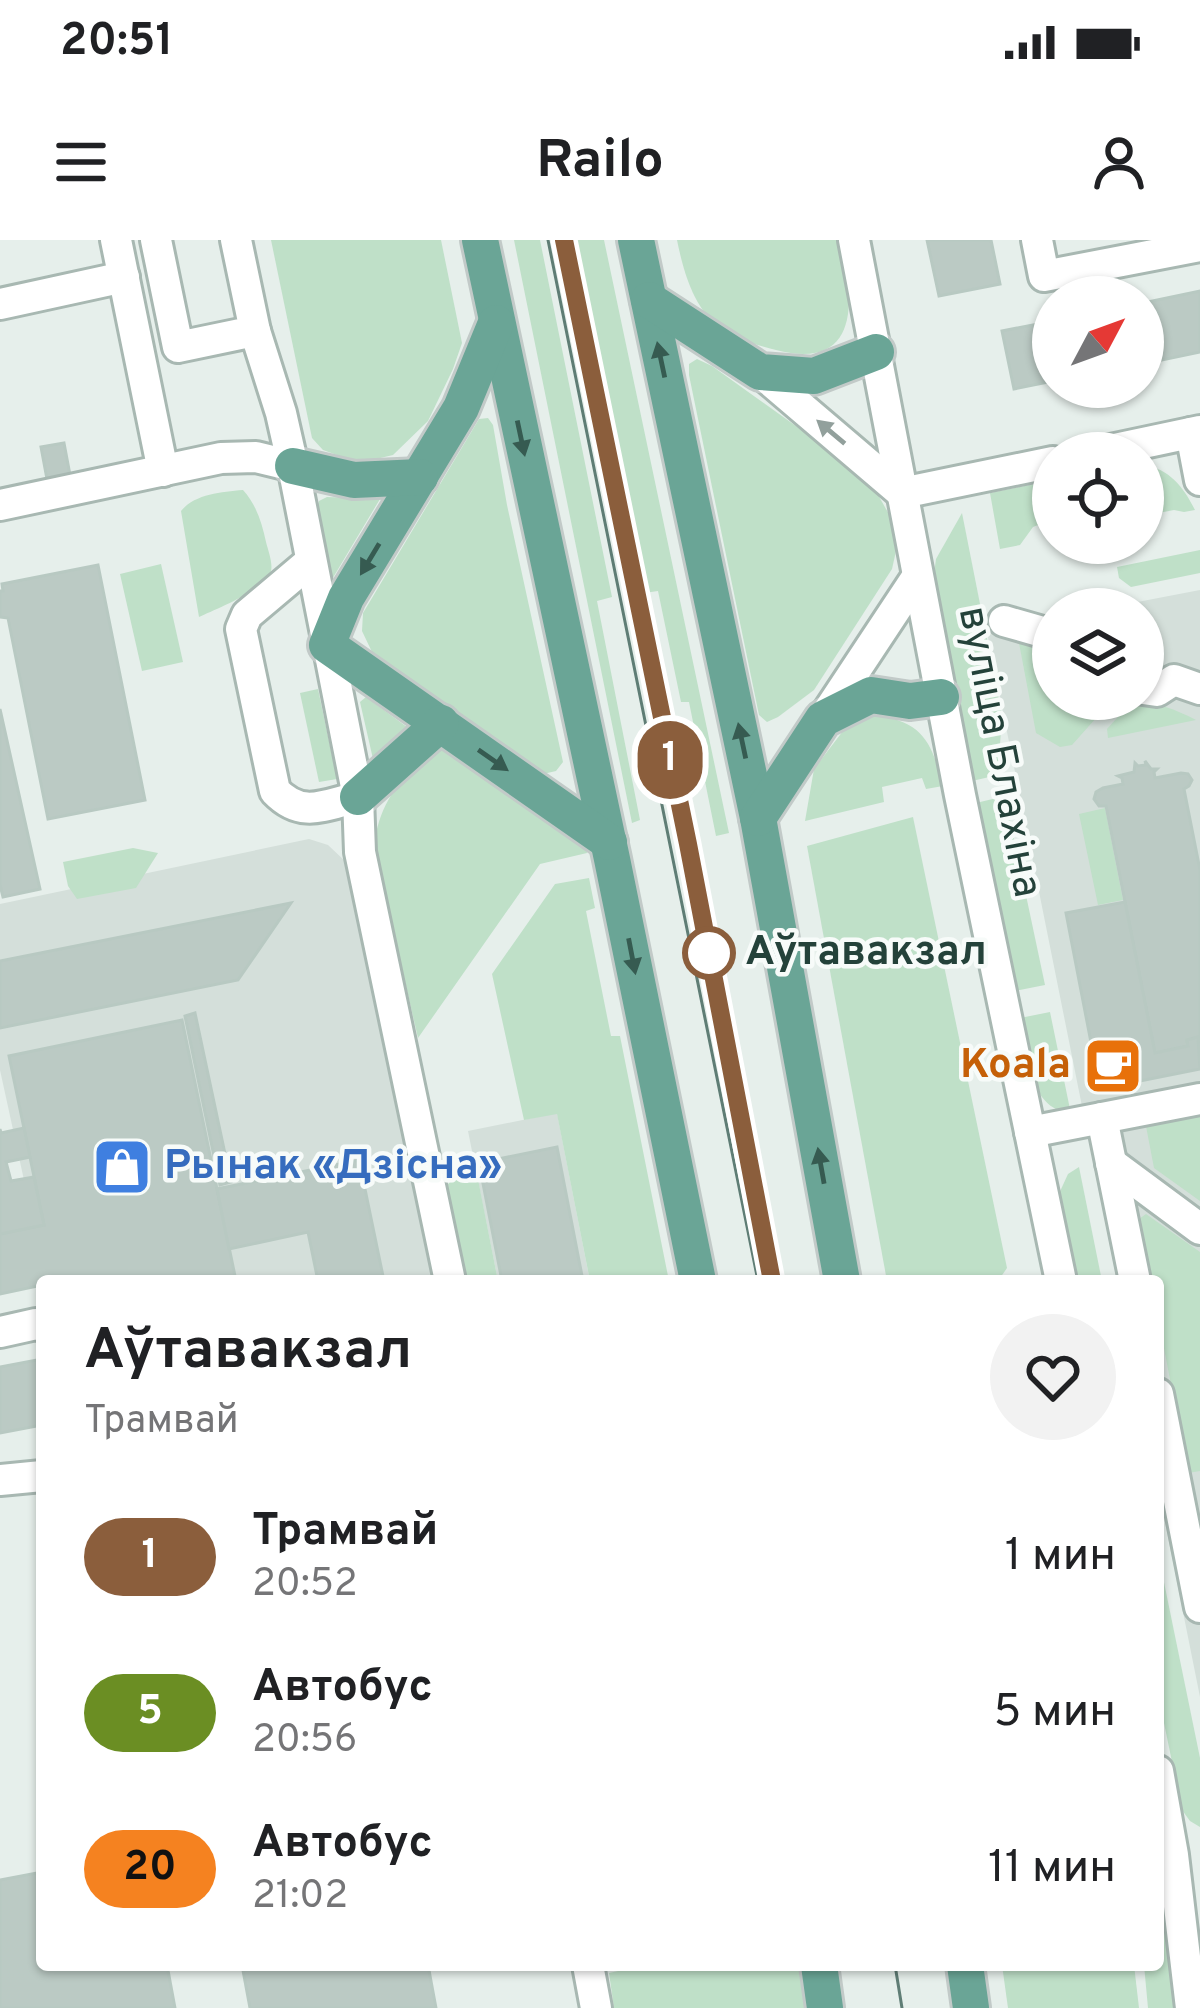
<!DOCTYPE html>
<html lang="ru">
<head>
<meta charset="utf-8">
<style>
  body { margin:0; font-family:Overpass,sans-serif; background:#f2f2f2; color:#202124; height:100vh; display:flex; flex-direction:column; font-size:45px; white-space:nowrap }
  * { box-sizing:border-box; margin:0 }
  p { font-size:39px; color:#757577 }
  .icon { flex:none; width:66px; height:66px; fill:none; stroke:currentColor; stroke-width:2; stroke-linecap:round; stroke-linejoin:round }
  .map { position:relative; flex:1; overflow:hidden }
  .sheet { position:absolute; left:36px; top:1035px; width:1128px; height:696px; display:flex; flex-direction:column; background:#fff; border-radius:12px; box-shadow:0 3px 9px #0004 }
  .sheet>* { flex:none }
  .badge { padding:0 24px; border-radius:39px; font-size:42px; line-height:78px }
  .needle { width:78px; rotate:49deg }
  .buttons { position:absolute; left:1032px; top:36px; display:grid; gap:24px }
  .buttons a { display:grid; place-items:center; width:132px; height:132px; border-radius:50%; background:#fff; box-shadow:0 3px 9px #0004; font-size:60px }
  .map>.badge { position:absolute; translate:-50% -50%; box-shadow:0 0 0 6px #fff }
  .round { display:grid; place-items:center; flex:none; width:126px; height:126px; border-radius:63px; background:#f2f2f2 }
  .head { display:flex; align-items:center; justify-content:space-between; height:204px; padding:0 48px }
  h1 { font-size:57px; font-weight:700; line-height:90px }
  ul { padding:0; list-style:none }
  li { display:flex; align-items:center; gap:36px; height:156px; padding:0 48px }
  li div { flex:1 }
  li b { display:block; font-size:45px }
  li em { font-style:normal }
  li .badge { min-width:132px; font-weight:700; text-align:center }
  .status { display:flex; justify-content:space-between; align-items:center; height:84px; padding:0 60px; background:#fff; direction:ltr }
  .status svg { height:33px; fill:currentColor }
  header { display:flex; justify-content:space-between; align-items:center; height:156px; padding:0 48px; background:#fff; font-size:54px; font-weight:700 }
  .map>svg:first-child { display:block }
</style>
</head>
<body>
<div class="status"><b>20:51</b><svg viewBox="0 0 49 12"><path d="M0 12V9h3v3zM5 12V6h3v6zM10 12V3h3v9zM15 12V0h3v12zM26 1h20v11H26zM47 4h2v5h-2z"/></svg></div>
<header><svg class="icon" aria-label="menu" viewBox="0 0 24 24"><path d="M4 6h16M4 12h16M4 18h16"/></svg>Railo<svg class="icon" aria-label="person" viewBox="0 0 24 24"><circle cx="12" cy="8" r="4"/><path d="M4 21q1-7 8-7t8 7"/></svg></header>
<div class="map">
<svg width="1200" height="1768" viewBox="0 0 1200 1768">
  <rect width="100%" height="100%" fill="#e6efeb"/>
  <!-- built -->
  <g fill="#d4dfda">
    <path d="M 1200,350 L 1200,1457 L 1158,1247 L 1158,1041 L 1117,1041 L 987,392 L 1053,378 L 1053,459 L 1143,459 L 1143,369 L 1101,369 Z"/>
    <path d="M 309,599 L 328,605 L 346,622 L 436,1041 L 46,1041 L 0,830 L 0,664 Z"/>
    <path d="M 557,873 L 590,1041 L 498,1041 L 468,891 Z"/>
  </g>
  <!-- green -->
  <g fill="#bfe0c8">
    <path d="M 271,0 L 441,0 L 462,103 L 453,129 L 428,181 L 393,215 L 359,223 L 323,210 L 312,198 Z"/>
    <path d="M 514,0 L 540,0 L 612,357 L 597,361 L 640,580 L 632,583 Z"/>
    <path d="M 572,0 L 604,0 L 729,593 L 716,596 L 689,462 L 681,462 L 658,351 L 644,353 Z"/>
    <path d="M 677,0 L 841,0 C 854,57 862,132 776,110 C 757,105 731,98 716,85 C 692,64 683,29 677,0 Z"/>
    <path d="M 697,119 L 712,126 L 821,204 L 877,253 L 890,276 L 898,302 L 892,329 L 814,450 L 778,477 L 767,482 L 759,475 L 689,135 L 689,124 Z"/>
    <path d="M 488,178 L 493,185 L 507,265 L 563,522 L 556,531 L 543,534 L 372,412 L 362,391 L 363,373 L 479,179 Z"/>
    <path d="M 1143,224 C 1170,230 1183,246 1195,270 L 1184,272 L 1174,270 L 1143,276 Z"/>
    <path d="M 1053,240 L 1053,279 L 1033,287 L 1020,305 L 1000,309 L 990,253 Z"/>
    <path d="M 243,250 C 256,264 262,283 266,302 C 268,310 273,323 271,331 C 267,349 216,369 199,377 L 181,271 C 195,254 221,252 243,250 Z"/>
    <path d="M 327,257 L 380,259 L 331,341 L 316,270 L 319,261 Z"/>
    <path d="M 962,273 L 1002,475 L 998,535 L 972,541 L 932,349 L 936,319 Z"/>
    <path d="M 1200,310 L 1200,333 L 1131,347 L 1119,338 L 1117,327 Z"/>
    <path d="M 161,324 L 183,422 L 142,431 L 120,334 Z"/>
    <path d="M 1039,398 L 1053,403 L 1053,459 L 1113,459 L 1072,505 L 1060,507 L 1036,493 L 1019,403 Z"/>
    <path d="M 318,449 L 337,539 L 319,542 L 300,453 Z"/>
    <path d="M 366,457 L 411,490 L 373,519 L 360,462 Z"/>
    <path d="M 1134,459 C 1157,463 1175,469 1196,480 L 1108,498 L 1107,489 Z"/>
    <path d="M 872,476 C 922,479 932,502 943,546 L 926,549 L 922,538 L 882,547 L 884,562 L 805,581 L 814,529 L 846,487 Z"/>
    <path d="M 435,501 L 585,604 L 587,613 L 540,624 L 418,798 L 374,607 C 379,559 404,537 435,501 Z"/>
    <path d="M 1005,556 L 1045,745 L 1015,751 L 976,563 Z"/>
    <path d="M 1105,568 L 1123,660 L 1098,665 L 1079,574 Z"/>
    <path d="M 913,577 L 1007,1028 L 998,1041 L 887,1041 L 807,606 Z"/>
    <path d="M 133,608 L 158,613 L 136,648 L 77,659 L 68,646 L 63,622 Z"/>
    <path d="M 589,638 L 595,668 L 586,671 L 611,796 L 620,796 L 669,1041 L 590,1041 L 557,874 L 524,880 L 492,734 L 555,644 Z"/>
    <path d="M 1050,772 L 1071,874 C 1027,867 1028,814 1020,778 Z"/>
    <path d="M 1200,870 L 1200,961 L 1154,928 L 1145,881 Z"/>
    <path d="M 475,924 L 498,1041 L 464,1041 L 445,948 L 462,927 Z"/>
    <path d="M 1079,927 L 1102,1041 L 1074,1041 L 1057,958 L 1068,934 Z"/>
    <path d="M 1146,974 L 1200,1012 L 1200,1231 L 1188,1233 L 1158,1077 L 1158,1041 L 1151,1041 L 1139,979 Z"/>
    <path d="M 1158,1313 L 1200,1518 L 1200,1587 L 1190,1581 L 1182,1570 L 1158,1454 Z"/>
    <path d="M 1168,1689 L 1177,1768 L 1148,1768 L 1144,1725 L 1158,1725 L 1158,1690 Z"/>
    <path d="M 645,1725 L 801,1725 L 807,1768 L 614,1768 L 609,1733 Z"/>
    <path d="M 1002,1725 L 1134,1725 L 1139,1768 L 1008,1768 Z"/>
  </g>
  <!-- building -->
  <g fill="#bbcac4" stroke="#b8c9c2" stroke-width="3">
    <path d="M 927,0 L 991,0 L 1000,44 L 939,56 Z"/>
    <path d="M 1200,51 L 1200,112 L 1143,124 L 1143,63 Z"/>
    <path d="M 1053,81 L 1053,141 L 1014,149 L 1002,91 Z"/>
    <path d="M 64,203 L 70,235 L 47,239 L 41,207 Z"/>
    <path d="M 98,325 L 145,560 L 48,579 L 8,378 L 0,377 L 0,351 L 3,351 L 2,344 Z"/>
    <path d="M 0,469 L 40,649 L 3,657 L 0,645 Z"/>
    <path d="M 1145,521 L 1151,529 L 1157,529 L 1154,532 L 1155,538 L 1181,533 L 1188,534 L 1192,540 L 1189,546 L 1184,549 L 1200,630 L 1200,804 L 1198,797 L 1187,800 L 1188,806 L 1155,813 L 1106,566 L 1099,566 L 1094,559 L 1096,552 L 1103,548 L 1123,544 L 1122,538 L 1118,536 L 1134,532 L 1135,523 L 1138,526 L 1146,525 Z"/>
    <path d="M 1125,662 L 1155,813 L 1188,806 L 1187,800 L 1198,797 L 1200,829 L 1100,849 L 1066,673 Z"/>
    <path d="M 291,663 L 238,740 L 0,788 L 0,721 Z"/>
    <path d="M 195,773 L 231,942 L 220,945 L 185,776 Z"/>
    <path d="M 182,780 L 235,1036 L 208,1041 L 42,1041 L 42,1045 L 0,1054 L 0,994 L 44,985 L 9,816 Z"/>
    <path d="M 24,888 L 30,917 L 6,922 L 11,941 L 34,937 L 44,985 L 0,994 L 0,889 L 1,893 Z"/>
    <path d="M 557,907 L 583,1041 L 502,1041 L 479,923 Z"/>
    <path d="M 359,920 L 384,1041 L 318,1041 L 308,992 L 229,1009 L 217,949 Z"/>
    <path d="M 42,1119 L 42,1185 L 0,1193 L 0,1127 Z"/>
    <path d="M 42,1632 L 42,1725 L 167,1725 L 175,1768 L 0,1768 L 0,1640 Z"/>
    <path d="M 242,1725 L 428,1725 L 436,1768 L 250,1768 Z"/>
  </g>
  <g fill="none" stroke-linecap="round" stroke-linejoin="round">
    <defs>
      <g id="minor">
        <path d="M 116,0 L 163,231"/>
        <path d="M 156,0 L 178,107 L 255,91 L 236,0"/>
        <path d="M 854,0 L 960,555 L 1061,1041"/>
        <path d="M 1037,0 L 1044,36 L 1200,6"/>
        <path d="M 0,64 L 124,37"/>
        <path d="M 255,91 L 281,173 L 293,226 L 358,557 L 360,612 L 450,1041"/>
        <path d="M 760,132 L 902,253 L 1053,222"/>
        <path d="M 1191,193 L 1200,240"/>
        <path d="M 1096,213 L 1200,191"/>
        <path d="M 0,265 L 221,218 L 256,217 L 293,226"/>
        <path d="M 311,321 L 247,375 L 241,389 L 275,551 C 302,579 324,565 358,557"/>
        <path d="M 1004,381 L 1053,395"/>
        <path d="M 1143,449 L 1157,451 L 1174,440 L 1200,449"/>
        <path d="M 823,479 L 917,337"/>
        <path d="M 1102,878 L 1135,1041"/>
        <path d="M 1030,892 L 1200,859"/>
        <path d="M 1111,923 L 1200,989"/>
        <path d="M 0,1092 L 36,1084 L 42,1086"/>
        <path d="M 1158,1154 L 1200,1367"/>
        <path d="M 0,1240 L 42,1236"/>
        <path d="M 1158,1531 L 1173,1615 L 1191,1768"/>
        <path d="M 588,1725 L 596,1768"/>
      </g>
      <g id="major">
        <path d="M 480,0 L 612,619 L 698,1041"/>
        <path d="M 636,0 L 758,578 L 842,1041"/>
        <path d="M 649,60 L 760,132 L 814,136 L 876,112"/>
        <path d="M 496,83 L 461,168 L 346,358 L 327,405 L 609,602"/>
        <path d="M 293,226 L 354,240 L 420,237"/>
        <path d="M 358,557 L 441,483"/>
        <path d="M 758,578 L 823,479 L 871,455 L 910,461 L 941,457"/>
        <path d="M 819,1725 L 825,1768"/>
        <path d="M 965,1725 L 971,1768"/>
      </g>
    </defs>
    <!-- minor casing -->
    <use href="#minor" stroke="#a8b8b2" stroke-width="36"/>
    <!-- major casing -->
    <use href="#major" stroke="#c2cac8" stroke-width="42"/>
    <!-- minor -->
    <use href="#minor" stroke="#fff" stroke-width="30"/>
    <!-- major -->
    <use href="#major" stroke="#6aa596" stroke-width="36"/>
    <!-- tram -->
    <g stroke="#5f7d75" stroke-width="3">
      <path d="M 548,0 L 758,1041"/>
      <path d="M 895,1725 L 902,1768"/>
    </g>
  </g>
  <!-- one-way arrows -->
  <defs><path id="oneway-solid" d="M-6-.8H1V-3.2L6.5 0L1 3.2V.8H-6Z" transform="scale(3)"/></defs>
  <g fill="#365b51">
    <use href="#oneway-solid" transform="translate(661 120) rotate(-102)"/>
    <use href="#oneway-solid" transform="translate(521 198) rotate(78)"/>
    <use href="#oneway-solid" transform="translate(370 319) rotate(121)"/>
    <use href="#oneway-solid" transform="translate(742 501) rotate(-102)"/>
    <use href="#oneway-solid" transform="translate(493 520) rotate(35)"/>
    <use href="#oneway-solid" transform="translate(632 716) rotate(79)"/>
    <use href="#oneway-solid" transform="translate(821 926) rotate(-100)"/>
  </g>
  <use fill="#92a09c" href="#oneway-solid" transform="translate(831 192) rotate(-140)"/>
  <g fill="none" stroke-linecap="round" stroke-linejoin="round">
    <defs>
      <path id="line" d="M 564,0 L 688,604 L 772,1041"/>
    </defs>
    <!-- line casing -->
    <use href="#line" stroke="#fff" stroke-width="27"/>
    <!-- line -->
    <use href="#line" stroke="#8b5e3c" stroke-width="18"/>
  </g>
  <!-- icons -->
  <defs>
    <symbol id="cafe-square" viewBox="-11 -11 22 22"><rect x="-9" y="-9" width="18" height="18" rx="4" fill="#e8710a" stroke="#f7fbf9"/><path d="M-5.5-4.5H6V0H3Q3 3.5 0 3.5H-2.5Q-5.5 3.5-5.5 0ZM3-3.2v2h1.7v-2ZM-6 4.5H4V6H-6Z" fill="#fff"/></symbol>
    <symbol id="shop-square" viewBox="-11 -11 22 22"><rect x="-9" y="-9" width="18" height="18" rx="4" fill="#3f7fe0" stroke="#f7fbf9"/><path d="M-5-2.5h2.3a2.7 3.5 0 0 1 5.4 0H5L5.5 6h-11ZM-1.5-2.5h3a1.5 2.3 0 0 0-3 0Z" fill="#fff"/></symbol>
  </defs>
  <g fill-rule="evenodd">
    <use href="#cafe-square" x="1080" y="793" width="66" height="66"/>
    <use href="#shop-square" x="89" y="894" width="66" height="66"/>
  </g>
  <!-- markers -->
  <circle fill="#fff" stroke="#8b5e3c" stroke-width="6" cx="709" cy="713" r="24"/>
  <g text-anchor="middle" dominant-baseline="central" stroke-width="9" stroke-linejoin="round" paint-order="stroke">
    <!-- street labels -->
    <g font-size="42" fill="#24423a" stroke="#f7fbf9">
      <text transform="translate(998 512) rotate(79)">вуліца Блахіна</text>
    </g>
    <!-- stop labels -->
    <g font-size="42" font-weight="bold" fill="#24423a" stroke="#f7fbf9" text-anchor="start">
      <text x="745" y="713">Аўтавакзал</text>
    </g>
    <!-- food labels -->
    <g font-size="42" font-weight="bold" fill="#c56008" stroke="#f7fbf9" text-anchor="end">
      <text x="1071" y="826">Koala</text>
    </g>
    <!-- shop labels -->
    <g font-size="42" font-weight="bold" fill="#366cbe" stroke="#f7fbf9" text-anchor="start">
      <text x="164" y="927">Рынак «Дзісна»</text>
    </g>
  </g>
</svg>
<div class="buttons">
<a><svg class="needle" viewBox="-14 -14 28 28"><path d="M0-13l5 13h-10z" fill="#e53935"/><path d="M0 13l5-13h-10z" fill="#757577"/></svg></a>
<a><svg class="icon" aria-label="locate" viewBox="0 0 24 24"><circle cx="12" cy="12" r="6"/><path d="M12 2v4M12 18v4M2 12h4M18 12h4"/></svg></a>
<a><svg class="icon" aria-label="layers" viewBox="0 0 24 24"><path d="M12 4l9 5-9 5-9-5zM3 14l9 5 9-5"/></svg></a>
</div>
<b class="badge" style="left:670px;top:520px;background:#8b5e3c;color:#fff">1</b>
<section class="sheet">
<div class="head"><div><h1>Аўтавакзал</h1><p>Трамвай</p></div><a class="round"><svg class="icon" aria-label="heart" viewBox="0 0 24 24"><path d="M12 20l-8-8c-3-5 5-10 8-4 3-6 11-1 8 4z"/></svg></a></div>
<ul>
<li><span class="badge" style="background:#8b5e3c;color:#fff">1</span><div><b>Трамвай</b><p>20:52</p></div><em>1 мин</em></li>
<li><span class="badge" style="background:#6b8e23;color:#fff">5</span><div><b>Автобус</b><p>20:56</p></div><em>5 мин</em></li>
<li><span class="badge" style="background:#f58220;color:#111">20</span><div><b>Автобус</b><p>21:02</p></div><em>11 мин</em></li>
</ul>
</section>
</div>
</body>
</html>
